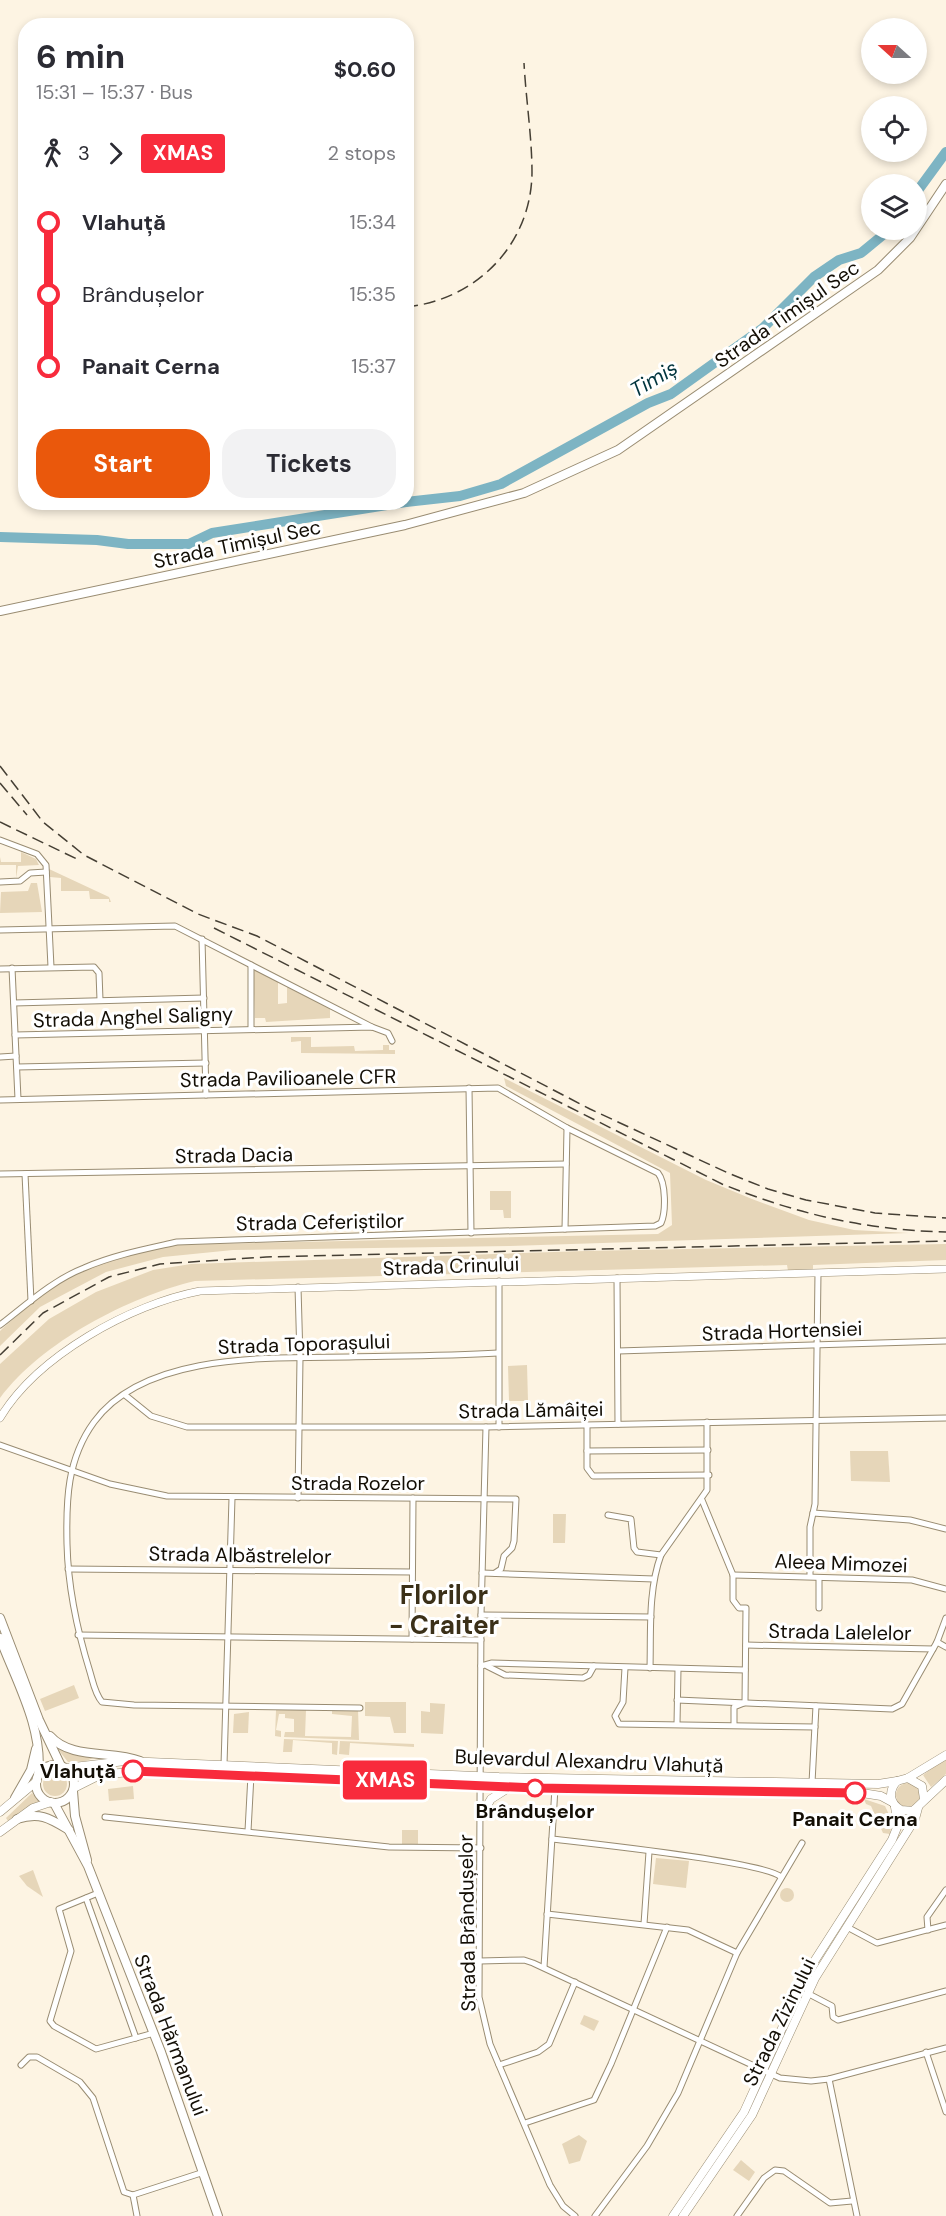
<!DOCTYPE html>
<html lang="en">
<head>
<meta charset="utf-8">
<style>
  body { margin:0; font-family:"DM Sans",sans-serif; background:#f2f2f3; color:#2b2b33; height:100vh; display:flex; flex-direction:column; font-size:22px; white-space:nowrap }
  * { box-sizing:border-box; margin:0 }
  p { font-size:20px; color:#7c7c81 }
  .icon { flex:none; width:33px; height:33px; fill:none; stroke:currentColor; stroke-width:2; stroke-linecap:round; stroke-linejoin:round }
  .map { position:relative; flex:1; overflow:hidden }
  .drawer { position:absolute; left:18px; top:18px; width:396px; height:492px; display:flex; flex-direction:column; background:#fff; border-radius:24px; box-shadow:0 3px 9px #0003 }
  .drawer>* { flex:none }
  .badge { padding:0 12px; border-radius:4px; font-size:21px; line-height:39px }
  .needle { width:39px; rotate:291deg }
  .buttons { position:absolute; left:861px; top:18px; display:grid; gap:12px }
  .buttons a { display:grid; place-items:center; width:66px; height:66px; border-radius:50%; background:#fff; box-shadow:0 3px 9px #0003; font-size:30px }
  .map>.badge { position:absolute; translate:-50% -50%; box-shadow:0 0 0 3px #fff }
  .legs { display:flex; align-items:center; gap:9px; height:66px; padding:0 18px; font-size:20px }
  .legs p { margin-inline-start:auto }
  .headline { display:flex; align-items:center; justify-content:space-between; height:102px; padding:0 18px }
  h1 { font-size:33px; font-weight:700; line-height:45px }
  .button { display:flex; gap:12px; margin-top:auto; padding:12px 18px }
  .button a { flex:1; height:69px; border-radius:24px; background:#ea580c; color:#fff; font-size:24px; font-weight:700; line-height:69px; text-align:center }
  .button a+a { background:#f2f2f3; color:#2b2b33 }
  ul { padding:0 18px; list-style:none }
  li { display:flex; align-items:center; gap:21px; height:72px; font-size:22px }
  li i { display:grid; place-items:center; width:9px; height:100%; margin:0 8px; background:currentColor }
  li i::after { content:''; width:15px; height:15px; margin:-8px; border:4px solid; border-radius:50%; background:#fff }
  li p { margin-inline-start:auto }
  li:first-child i { background:linear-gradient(#0000 50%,currentColor 0) }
  li:last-child i { background:linear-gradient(currentColor 50%,#0000 0) }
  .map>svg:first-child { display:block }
</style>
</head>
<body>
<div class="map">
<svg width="946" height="2216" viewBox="0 0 946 2216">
  <rect width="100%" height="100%" fill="#fdf4e3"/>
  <!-- green -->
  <g fill="#e6d6b9">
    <path d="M 21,852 L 36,859 L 39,865 L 18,866 L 16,878 L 16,865 L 0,865 L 0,857 L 1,862 L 21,862 Z"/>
    <path d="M 49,869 L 109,897 L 111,902 L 109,902 L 109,899 L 90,899 L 89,891 L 61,891 L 61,878 L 50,877 Z"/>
    <path d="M 31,883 L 37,883 L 42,912 L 0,913 L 1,892 L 28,891 Z"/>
    <path d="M 253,969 L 278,981 L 278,1004 L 287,1003 L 287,987 L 330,1008 L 330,1018 L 266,1022 L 265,1018 L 255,1018 Z"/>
    <path d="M 291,1037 L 311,1037 L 311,1047 L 354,1046 L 355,1051 L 383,1050 L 383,1045 L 389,1045 L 389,1050 L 395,1050 L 395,1054 L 301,1053 L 301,1041 L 291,1042 Z"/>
    <path d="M 504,1078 L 706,1180 L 752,1199 L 809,1220 L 854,1230 L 909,1233 L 510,1246 L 233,1250 L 163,1257 L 106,1272 L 70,1291 L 40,1307 L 0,1346 L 0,1331 L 3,1328 L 41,1295 L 83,1269 L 167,1245 L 658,1234 L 672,1225 L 670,1173 L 506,1086 Z"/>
    <path d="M 490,1191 L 511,1191 L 511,1218 L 504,1218 L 503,1210 L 490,1210 Z"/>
    <path d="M 946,1244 L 946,1260 L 813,1265 L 813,1271 L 788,1271 L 787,1265 L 195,1281 C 128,1297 42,1342 0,1398 L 0,1364 L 49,1319 L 96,1292 L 153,1270 L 191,1264 L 585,1251 Z"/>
    <path d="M 527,1365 L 528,1401 L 509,1401 L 508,1366 Z"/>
    <path d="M 850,1451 L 888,1451 L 890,1482 L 851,1481 Z"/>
    <path d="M 553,1514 L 566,1514 L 565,1543 L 553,1543 Z"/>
    <path d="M 74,1685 L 79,1698 L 45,1711 L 40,1699 Z"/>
    <path d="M 365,1702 L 406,1702 L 406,1733 L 394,1733 L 390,1717 L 365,1716 Z"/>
    <path d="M 430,1703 L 445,1704 L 443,1734 L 421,1733 L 421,1711 L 430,1712 Z"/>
    <path d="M 332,1709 L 358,1709 L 359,1740 L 284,1737 L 285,1732 L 294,1732 L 294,1719 L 285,1718 L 285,1714 L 279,1714 L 276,1730 L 281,1731 L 281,1737 L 275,1736 L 276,1710 L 306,1710 L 305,1736 L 351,1737 L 352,1716 L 332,1714 Z"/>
    <path d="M 249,1712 L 248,1733 L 233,1733 L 234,1714 Z"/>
    <path d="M 284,1739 L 338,1741 L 337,1755 L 332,1754 L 332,1743 L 293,1740 L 292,1752 L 283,1752 Z"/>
    <path d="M 340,1741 L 414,1744 L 414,1747 L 350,1743 L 349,1755 L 339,1754 Z"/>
    <path d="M 57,1748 L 68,1753 L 98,1756 L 86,1761 L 68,1762 Z"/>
    <path d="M 946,1758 L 946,1774 L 931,1787 L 923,1775 Z"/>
    <circle cx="55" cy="1784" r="12"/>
    <circle cx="908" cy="1795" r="12"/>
    <path d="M 133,1786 L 134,1799 L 109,1801 L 108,1789 Z"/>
    <path d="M 32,1793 L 39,1801 L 8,1821 L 6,1818 Z"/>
    <path d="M 864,1799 L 885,1806 L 892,1821 L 890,1834 L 883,1833 L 871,1806 L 866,1804 Z"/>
    <rect x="402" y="1830" width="16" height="14"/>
    <path d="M 656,1858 L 689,1861 L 686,1888 L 653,1884 Z"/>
    <path d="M 33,1870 L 43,1897 L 27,1886 L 19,1876 Z"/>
    <circle cx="787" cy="1895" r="7"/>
    <path d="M 584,2015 L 599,2021 L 594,2031 L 580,2024 Z"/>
    <path d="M 579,2135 L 587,2141 L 580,2161 L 569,2164 L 562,2144 Z"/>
    <path d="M 741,2160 L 755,2172 L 749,2181 L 733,2170 Z"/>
  </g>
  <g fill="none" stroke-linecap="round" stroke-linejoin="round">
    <!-- river -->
    <g stroke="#7db4c3" stroke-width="10">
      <path d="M 916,193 L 946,152"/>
      <path d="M 406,502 L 460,496 L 501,484 L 648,403 L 671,394 L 763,328 L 814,277 L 839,260 L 861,253 L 889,230"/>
      <path d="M 0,537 L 97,540 L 128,544 L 189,544 L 212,533 L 406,502"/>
    </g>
    <defs>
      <g id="minor">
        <path d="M 0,840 L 37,854 L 46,865 L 51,967"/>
        <path d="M 0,882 L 20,881 L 30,873 L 46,872"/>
        <path d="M 0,930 L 175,926 L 372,1027"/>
        <path d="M 202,939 L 206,1095"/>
        <path d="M 251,965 L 251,1028"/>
        <path d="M 12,968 L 18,1099"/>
        <path d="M 0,969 L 94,967 L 99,973 L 100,1000"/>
        <path d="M 14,1003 L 204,998"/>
        <path d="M 15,1035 L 372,1027 L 388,1033 L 392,1041"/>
        <path d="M 0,1057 L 16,1056"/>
        <path d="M 17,1067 L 206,1063"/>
        <path d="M 469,1088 L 471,1233"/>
        <path d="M 0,1100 L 498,1088 L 567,1128 L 658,1173 C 666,1183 666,1212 661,1223 L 655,1226 L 177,1242 C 146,1249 114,1255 84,1268 C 53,1280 26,1305 0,1325"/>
        <path d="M 0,1174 L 566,1164"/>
        <path d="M 25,1174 L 31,1301"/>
        <path d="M 565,1229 L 567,1128"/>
        <path d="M 617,1278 L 618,1424"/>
        <path d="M 499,1281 L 499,1427"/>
        <path d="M 298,1287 L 300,1358 L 298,1498"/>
        <path d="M 618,1351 L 946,1341"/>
        <path d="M 125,1395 L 151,1416 L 187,1427 L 486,1427 L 946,1418"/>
        <path d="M 587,1425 L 587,1468 L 593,1476 L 709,1475"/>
        <path d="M 486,1427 L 481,1615 L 479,1997 L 490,2044 L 550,2185 L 563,2206 L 575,2216"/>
        <path d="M 0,1445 L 110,1484 L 167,1496 L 516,1499 L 514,1541 L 512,1548 L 504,1556 L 501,1569 L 495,1573"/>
        <path d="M 587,1451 L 708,1450"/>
        <path d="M 702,1500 L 733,1575 L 733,1600 L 739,1608 L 746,1608 L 745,1702"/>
        <path d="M 813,1513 L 910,1520 L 946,1529"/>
        <path d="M 608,1515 L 631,1519 L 634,1548 L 637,1552 L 661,1555"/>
        <path d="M 68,1569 L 412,1572"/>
        <path d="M 482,1573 L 654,1579"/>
        <path d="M 733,1575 L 912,1580 L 946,1589"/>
        <path d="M 810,1576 L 810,1527 L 815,1504 L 818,1273"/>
        <path d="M 819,1608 L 819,1579"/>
        <path d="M 481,1615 L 651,1617"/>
        <path d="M 78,1635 L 481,1640"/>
        <path d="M 412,1639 L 413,1498"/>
        <path d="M 937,1642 L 946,1647"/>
        <path d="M 746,1645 L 933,1649"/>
        <path d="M 481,1666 L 492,1663 L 745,1670"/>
        <path d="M 487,1666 L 505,1675 L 583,1678 L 589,1675 L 594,1666"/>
        <path d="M 625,1668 L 623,1702 L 615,1716 L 619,1724 L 815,1727"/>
        <path d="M 650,1668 C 651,1631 648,1590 661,1555 L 707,1490 L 707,1422"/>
        <path d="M 677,1700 L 892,1709 L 902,1704 L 937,1642 L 946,1618"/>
        <path d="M 360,1708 L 134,1705 L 102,1702 C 95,1694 93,1682 90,1672 C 77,1630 68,1588 67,1544 C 66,1500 67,1459 94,1422 C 145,1352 272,1358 349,1357 C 398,1356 449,1356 498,1353"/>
        <path d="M 677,1724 L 678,1669"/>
        <path d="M 734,1725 L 734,1707 L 744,1703"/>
        <path d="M 224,1765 L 232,1498"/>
        <path d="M 812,1783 L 816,1706"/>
        <path d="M 105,1817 L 389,1847 L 481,1848"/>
        <path d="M 248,1831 L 251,1775"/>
        <path d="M 552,1839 C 586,1843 766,1862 781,1877"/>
        <path d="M 98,1893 L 59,1909 L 71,1951 L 50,2021 L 54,2026 L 96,2049 L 154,2033"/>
        <path d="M 86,1898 L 136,2038"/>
        <path d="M 547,1914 L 688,1930 L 737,1953"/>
        <path d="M 644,1924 L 649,1852"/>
        <path d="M 847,1927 L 877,1943 L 946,1925"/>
        <path d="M 928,1930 L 927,1917 L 946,1890"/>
        <path d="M 480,1961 L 524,1960 L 533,1963 L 780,2078 L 811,2081 L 829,2079 L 946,2048"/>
        <path d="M 544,1967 L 555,1788"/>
        <path d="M 807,1993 L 832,2006 L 833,2017 L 838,2020 L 946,1991"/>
        <path d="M 926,2052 L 946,2112"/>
        <path d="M 21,2065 L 29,2057 L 37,2057 L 80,2082 L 93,2098 L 124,2192 L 133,2195 L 204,2172"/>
        <path d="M 499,2065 L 538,2052 L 549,2044 L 575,1982"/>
        <path d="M 829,2079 L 857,2216"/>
        <path d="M 525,2123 L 594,2100 L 611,2064 L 667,1927"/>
        <path d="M 133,2195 L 137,2216"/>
        <path d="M 595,2216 L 647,2146 L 678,2093 L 737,1953 L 802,1843"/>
        <path d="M 737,2216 L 764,2178 L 775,2170 L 784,2171 L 830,2203 L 852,2201"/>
      </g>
      <path id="tertiary" d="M 0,1418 C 37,1356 131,1304 200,1291 L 946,1269"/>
      <g id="secondary">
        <path d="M 946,1755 L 908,1778 L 897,1781 C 888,1791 889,1803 901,1810 L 913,1811 L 946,1780"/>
        <path d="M 65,1768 L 125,1761 L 499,1777 L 878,1784 L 897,1781"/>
        <path d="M 908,1778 L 922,1786 L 924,1799"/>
        <path d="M 74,1788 L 100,1775 L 139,1771 L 536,1788 L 862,1793 L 881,1796 L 892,1802"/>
        <path d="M 0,1812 L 37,1781"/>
        <path d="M 481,1816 L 491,1799 L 510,1787"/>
        <path d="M 0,1832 L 33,1808 L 51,1802"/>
        <path d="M 673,2216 L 744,2112 L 808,1971 L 892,1840 L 898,1825 L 895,1807"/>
        <path d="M 683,2216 L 752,2115 L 815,1978 L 915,1819 L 918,1808"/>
      </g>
      <g id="primary">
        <path d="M 0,611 L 405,525 L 524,493 L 618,450 L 878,270 L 910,238 L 946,184"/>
        <path d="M 0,1618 L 39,1720 L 61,1766"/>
        <path d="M 0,1638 C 16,1681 44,1729 38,1776"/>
        <path d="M 50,1736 C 71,1760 112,1750 140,1761"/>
        <circle cx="55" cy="1784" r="19"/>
        <path d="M 73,1791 L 75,1816 L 87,1860"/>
        <path d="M 15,1798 L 31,1770 L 36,1749"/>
        <path d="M 54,1803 L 88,1866 L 161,2052 L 218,2216"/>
        <path d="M 17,1819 C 40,1812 49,1818 69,1830"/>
      </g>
    </defs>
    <!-- minor casing -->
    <use href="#minor" stroke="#998c72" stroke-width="7"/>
    <!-- tertiary casing -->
    <use href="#tertiary" stroke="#998c72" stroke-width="8"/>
    <!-- secondary casing -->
    <use href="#secondary" stroke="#998c72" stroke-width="9"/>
    <!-- primary casing -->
    <use href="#primary" stroke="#998c72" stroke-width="10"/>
    <!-- minor -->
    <use href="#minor" stroke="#fff" stroke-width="5"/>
    <!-- tertiary -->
    <use href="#tertiary" stroke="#fff" stroke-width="7"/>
    <!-- secondary -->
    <use href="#secondary" stroke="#fff" stroke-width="8"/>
    <!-- primary -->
    <use href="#primary" stroke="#fff" stroke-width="8"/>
    <!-- rail -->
    <g stroke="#453f34" stroke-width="1.5" stroke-dasharray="12 6" stroke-linecap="butt">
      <path d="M 406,307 C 476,300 531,245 532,173 C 532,137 526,100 524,63"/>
      <path d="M 0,766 L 43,822 L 84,855 L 198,914 L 257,936 L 590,1109 L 728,1173 L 768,1189 L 806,1200 L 875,1213 L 946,1218"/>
      <path d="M 0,783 L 27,815"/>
      <path d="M 0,822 L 81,861"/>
      <path d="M 214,928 L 722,1184 C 797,1214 865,1230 946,1232"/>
      <path d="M 0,1355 L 43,1313 L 109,1277 L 160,1264 L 266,1257 L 946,1241"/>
    </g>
  </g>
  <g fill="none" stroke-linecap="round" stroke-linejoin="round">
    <defs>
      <path id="line-1" d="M 133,1771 L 536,1788 L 855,1793"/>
    </defs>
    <!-- line-1 casing -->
    <use href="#line-1" stroke="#fff" stroke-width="14"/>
    <!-- line-1 -->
    <use href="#line-1" stroke="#f82b3c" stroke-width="9"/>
  </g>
  <!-- markers -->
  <g fill="#fff" stroke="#f82b3c" stroke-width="3">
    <circle cx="133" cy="1771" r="10"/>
    <circle cx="535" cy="1788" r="8"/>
    <circle cx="855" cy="1793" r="10"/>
  </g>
  <g text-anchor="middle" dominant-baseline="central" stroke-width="6" stroke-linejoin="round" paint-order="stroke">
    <!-- street labels -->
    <g font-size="20" fill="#130e05" stroke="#fff">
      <text transform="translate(787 314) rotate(-35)">Strada Timișul Sec</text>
      <text transform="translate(237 544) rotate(-12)">Strada Timișul Sec</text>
      <text transform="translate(133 1017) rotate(-2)">Strada Anghel Saligny</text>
      <text transform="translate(288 1078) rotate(-1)">Strada Pavilioanele CFR</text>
      <text transform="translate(234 1155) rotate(-1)">Strada Dacia</text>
      <text transform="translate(320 1222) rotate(-1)">Strada Ceferiștilor</text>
      <text transform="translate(451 1266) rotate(-2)">Strada Crinului</text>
      <text transform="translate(782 1331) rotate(-2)">Strada Hortensiei</text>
      <text transform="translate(304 1344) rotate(-2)">Strada Toporașului</text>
      <text transform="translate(531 1410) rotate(-1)">Strada Lămâiței</text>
      <text x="358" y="1483">Strada Rozelor</text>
      <text transform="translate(240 1555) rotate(1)">Strada Albăstrelelor</text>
      <text transform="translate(841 1563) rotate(2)">Aleea Mimozei</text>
      <text transform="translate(840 1632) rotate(1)">Strada Lalelelor</text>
      <text transform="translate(589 1761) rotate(2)">Bulevardul Alexandru Vlahuță</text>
      <text transform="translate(467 1923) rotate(-91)">Strada Brândușelor</text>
      <text transform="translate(779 2022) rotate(-64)">Strada Zizinului</text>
      <text transform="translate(171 2035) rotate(69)">Strada Hărmanului</text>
    </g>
    <!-- stop labels -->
    <g font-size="20" font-weight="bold" fill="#130e05" stroke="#fff">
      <text x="116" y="1771" text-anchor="end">Vlahuță</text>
      <text x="535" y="1811">Brândușelor</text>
      <text x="855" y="1819">Panait Cerna</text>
    </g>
    <!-- water labels -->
    <g font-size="21" font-style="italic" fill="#00343e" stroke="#fff">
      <text transform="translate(654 379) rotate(-31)">Timiș</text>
    </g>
    <!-- district labels -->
    <g font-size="26" font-weight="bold" fill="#3b3018" stroke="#fff">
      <text x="444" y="1595">Florilor<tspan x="444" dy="30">- Craiter</tspan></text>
    </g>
  </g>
</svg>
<div class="buttons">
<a><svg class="needle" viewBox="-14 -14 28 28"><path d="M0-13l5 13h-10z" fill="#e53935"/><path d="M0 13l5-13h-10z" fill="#7c7c81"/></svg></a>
<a><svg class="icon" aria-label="locate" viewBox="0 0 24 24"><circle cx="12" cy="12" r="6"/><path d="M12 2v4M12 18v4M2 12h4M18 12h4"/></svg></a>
<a><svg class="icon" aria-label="layers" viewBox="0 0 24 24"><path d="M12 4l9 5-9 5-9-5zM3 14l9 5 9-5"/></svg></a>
</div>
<b class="badge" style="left:385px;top:1780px;background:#f82b3c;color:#fff">XMAS</b>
<section class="drawer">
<div class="headline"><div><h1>6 min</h1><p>15:31 – 15:37 · Bus</p></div><b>$0.60</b></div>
<div class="legs"><svg class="icon" aria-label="walk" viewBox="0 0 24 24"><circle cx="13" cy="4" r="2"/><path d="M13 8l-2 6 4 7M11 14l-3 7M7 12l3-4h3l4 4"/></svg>3<svg class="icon" aria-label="forward" viewBox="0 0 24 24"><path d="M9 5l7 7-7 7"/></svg><b class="badge" style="background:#f82b3c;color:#fff">XMAS</b><p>2 stops</p></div>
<ul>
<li><i style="color:#f82b3c"></i><b>Vlahuță</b><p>15:34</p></li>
<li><i style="color:#f82b3c"></i><span>Brândușelor</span><p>15:35</p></li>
<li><i style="color:#f82b3c"></i><b>Panait Cerna</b><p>15:37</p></li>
</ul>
<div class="button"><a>Start</a><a>Tickets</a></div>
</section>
</div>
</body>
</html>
